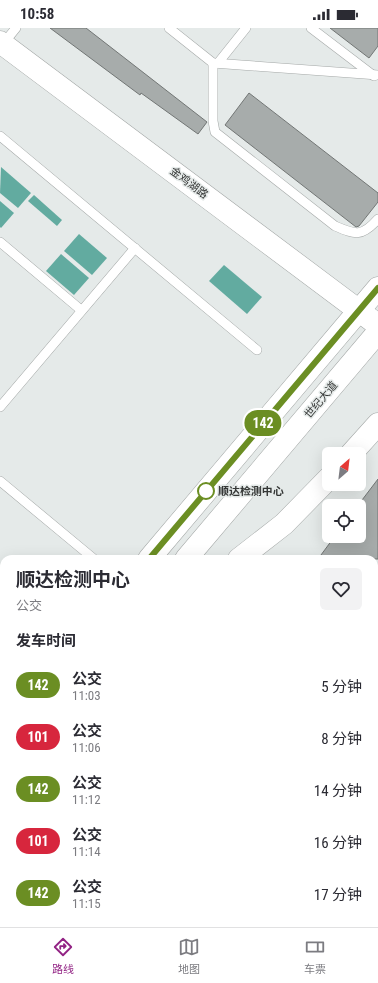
<!DOCTYPE html>
<html lang="zh">
<head>
<meta charset="utf-8">
<style>
  body { margin:0; font-family:"Roboto Condensed","Noto Sans SC",sans-serif; background:#f2f2f3; color:#2b2b33; height:100vh; display:flex; flex-direction:column; font-size:15px; white-space:nowrap }
  * { box-sizing:border-box; margin:0 }
  p { font-size:13px; color:#7c7c81 }
  .icon { flex:none; width:22px; height:22px; fill:none; stroke:currentColor; stroke-width:2; stroke-linecap:round; stroke-linejoin:round }
  .map { position:relative; flex:1; overflow:hidden }
  .drawer { position:absolute; left:0px; top:527px; width:378px; height:372px; display:flex; flex-direction:column; background:#fff; border-radius:12px 12px 0 0; box-shadow:0 4px 16px #0002 }
  .drawer>* { flex:none }
  .badge { padding:0 8px; border-radius:13px; font-size:14px; line-height:26px }
  .needle { width:26px; rotate:28deg }
  .buttons { position:absolute; left:322px; top:419px; display:grid; gap:8px }
  .buttons a { display:grid; place-items:center; width:44px; height:44px; border-radius:6px; background:#fff; box-shadow:0 4px 16px #0002; font-size:20px }
  .map>.badge { position:absolute; translate:-50% -50%; box-shadow:0 0 0 2px #fff }
  h2 { padding:0 16px; font-size:15px; line-height:36px }
  .round { display:grid; place-items:center; flex:none; width:42px; height:42px; border-radius:6px; background:#f2f2f3 }
  .head { display:flex; align-items:center; justify-content:space-between; height:68px; padding:0 16px }
  h1 { font-size:19px; font-weight:700; line-height:30px }
  ul { padding:0; list-style:none }
  li { display:flex; align-items:center; gap:12px; height:52px; padding:0 16px }
  li div { flex:1 }
  li b { display:block; font-size:15px }
  li em { font-style:normal }
  li .badge { min-width:44px; font-weight:700; text-align:center }
  .status { display:flex; justify-content:space-between; align-items:center; height:28px; padding:0 20px; background:#fff; direction:ltr }
  .status svg { height:11px; fill:currentColor }
  .dock { display:flex; justify-content:space-around; align-items:center; height:56px; border-top:1px solid #e1e1e2; background:#fff; font-size:11px; color:#7c7c81 }
  .dock a { display:grid; justify-items:center; gap:2px }
  .dock .selected { color:#922384 }
  .map>svg:first-child { display:block }
</style>
</head>
<body>
<div class="status"><b>10:58</b><svg viewBox="0 0 49 12"><path d="M0 12V9h3v3zM5 12V6h3v6zM10 12V3h3v9zM15 12V0h3v12zM26 1h20v11H26zM47 4h2v5h-2z"/></svg></div>
<div class="map">
<svg width="378" height="899" viewBox="0 0 378 899">
  <rect width="100%" height="100%" fill="#e5eae9"/>
  <!-- water -->
  <g fill="#62aba0">
    <path d="M 1,139 L 31,165 L 18,180 L 0,165 Z"/>
    <path d="M 34,167 L 62,192 L 57,198 L 28,173 Z"/>
    <path d="M 0,173 L 14,185 L 1,200 L 0,199 Z"/>
    <path d="M 79,206 L 107,230 L 92,247 L 64,223 Z"/>
    <path d="M 61,226 L 89,250 L 74,267 L 46,243 Z"/>
    <path d="M 224,237 L 262,269 L 247,286 L 209,253 Z"/>
  </g>
  <!-- building -->
  <g fill="#a7acab" stroke="#727675">
    <path d="M 50,0 L 86,0 L 207,94 L 198,106 L 141,65 L 140,67 Z"/>
    <path d="M 330,0 L 378,0 L 378,18 L 369,30 Z"/>
    <path d="M 249,65 L 378,165 L 378,174 L 359,198 L 356,199 L 225,97 Z"/>
    <path d="M 378,451 L 378,531 L 318,531 L 335,508 L 359,508 L 359,476 Z"/>
  </g>
  <g fill="none" stroke-linecap="round" stroke-linejoin="round">
    <defs>
      <g id="service">
        <path d="M 169,0 L 213,35 L 378,47"/>
        <path d="M 311,0 L 374,48"/>
        <path d="M 3,16 L 16,0"/>
        <path d="M 213,35 L 213,93 L 215,104 L 335,198 C 356,207 362,209 378,191"/>
        <path d="M 218,35 L 246,0"/>
        <path d="M 0,108 L 257,322"/>
        <path d="M 0,214 L 81,282"/>
        <path d="M 0,379 L 135,220"/>
        <path d="M 0,453 L 94,531"/>
        <path d="M 374,736 L 378,739"/>
      </g>
      <g id="tertiary">
        <path d="M 0,14 L 378,297"/>
        <path d="M 351,426 L 378,396"/>
        <path d="M 149,531 L 378,260"/>
        <path d="M 186,531 L 378,304"/>
        <path d="M 239,531 L 284,496 L 329,450"/>
        <path d="M 0,711 L 4,706"/>
        <path d="M 0,751 L 4,746"/>
      </g>
    </defs>
    <!-- service casing -->
    <use href="#service" stroke="#a4a8a7" stroke-width="10"/>
    <!-- tertiary casing -->
    <use href="#tertiary" stroke="#a4a8a7" stroke-width="23"/>
    <!-- service -->
    <use href="#service" stroke="#fff" stroke-width="9"/>
    <!-- tertiary -->
    <use href="#tertiary" stroke="#fff" stroke-width="22"/>
  </g>
  <g fill="none" stroke-linecap="round" stroke-linejoin="round">
    <defs>
      <path id="line" d="M 149,531 L 378,260"/>
    </defs>
    <!-- line casing -->
    <use href="#line" stroke="#fff" stroke-width="9"/>
    <!-- line -->
    <use href="#line" stroke="#6b8e23" stroke-width="6"/>
  </g>
  <!-- markers -->
  <circle fill="#fff" stroke="#6b8e23" stroke-width="2" cx="206" cy="463" r="8"/>
  <g text-anchor="middle" dominant-baseline="central" stroke-width="3" stroke-linejoin="round" paint-order="stroke">
    <!-- street labels -->
    <g font-size="11" fill="#353736" stroke="#e5eae9">
      <text transform="translate(189 155) rotate(37)">金鸡湖路</text>
      <text transform="translate(321 372) rotate(-50)">世纪大道</text>
    </g>
    <!-- stop labels -->
    <g font-size="11" font-weight="bold" fill="#353736" stroke="#e5eae9" text-anchor="start">
      <text x="218" y="463">顺达检测中心</text>
    </g>
  </g>
</svg>
<div class="buttons">
<a><svg class="needle" viewBox="-14 -14 28 28"><path d="M0-13l5 13h-10z" fill="#e53935"/><path d="M0 13l5-13h-10z" fill="#7c7c81"/></svg></a>
<a><svg class="icon" aria-label="locate" viewBox="0 0 24 24"><circle cx="12" cy="12" r="6"/><path d="M12 2v4M12 18v4M2 12h4M18 12h4"/></svg></a>
</div>
<b class="badge" style="left:263px;top:395px;background:#6b8e23;color:#fff">142</b>
<section class="drawer">
<div class="head"><div><h1>顺达检测中心</h1><p>公交</p></div><a class="round"><svg class="icon" aria-label="heart" viewBox="0 0 24 24"><path d="M12 20l-8-8c-3-5 5-10 8-4 3-6 11-1 8 4z"/></svg></a></div>
<h2>发车时间</h2>
<ul>
<li><span class="badge" style="background:#6b8e23;color:#fff">142</span><div><b>公交</b><p>11:03</p></div><em>5 分钟</em></li>
<li><span class="badge" style="background:#d7263d;color:#fff">101</span><div><b>公交</b><p>11:06</p></div><em>8 分钟</em></li>
<li><span class="badge" style="background:#6b8e23;color:#fff">142</span><div><b>公交</b><p>11:12</p></div><em>14 分钟</em></li>
<li><span class="badge" style="background:#d7263d;color:#fff">101</span><div><b>公交</b><p>11:14</p></div><em>16 分钟</em></li>
<li><span class="badge" style="background:#6b8e23;color:#fff">142</span><div><b>公交</b><p>11:15</p></div><em>17 分钟</em></li>
</ul>
</section>
</div>
<nav class="dock">
<a class="selected"><svg class="icon" aria-label="directions" viewBox="0 0 24 24"><path d="M12 3l9 9-9 9-9-9zM9 14v-3h6M13 9l2 2-2 2"/></svg>路线</a>
<a><svg class="icon" aria-label="map" viewBox="0 0 24 24"><path d="M3 6l6-2 6 2 6-2v14l-6 2-6-2-6 2zM9 4v14M15 6v14"/></svg>地图</a>
<a><svg class="icon" aria-label="tickets" viewBox="0 0 24 24"><path d="M3 7h18v10H3zM15 7v10"/></svg>车票</a>
</nav>
</body>
</html>
